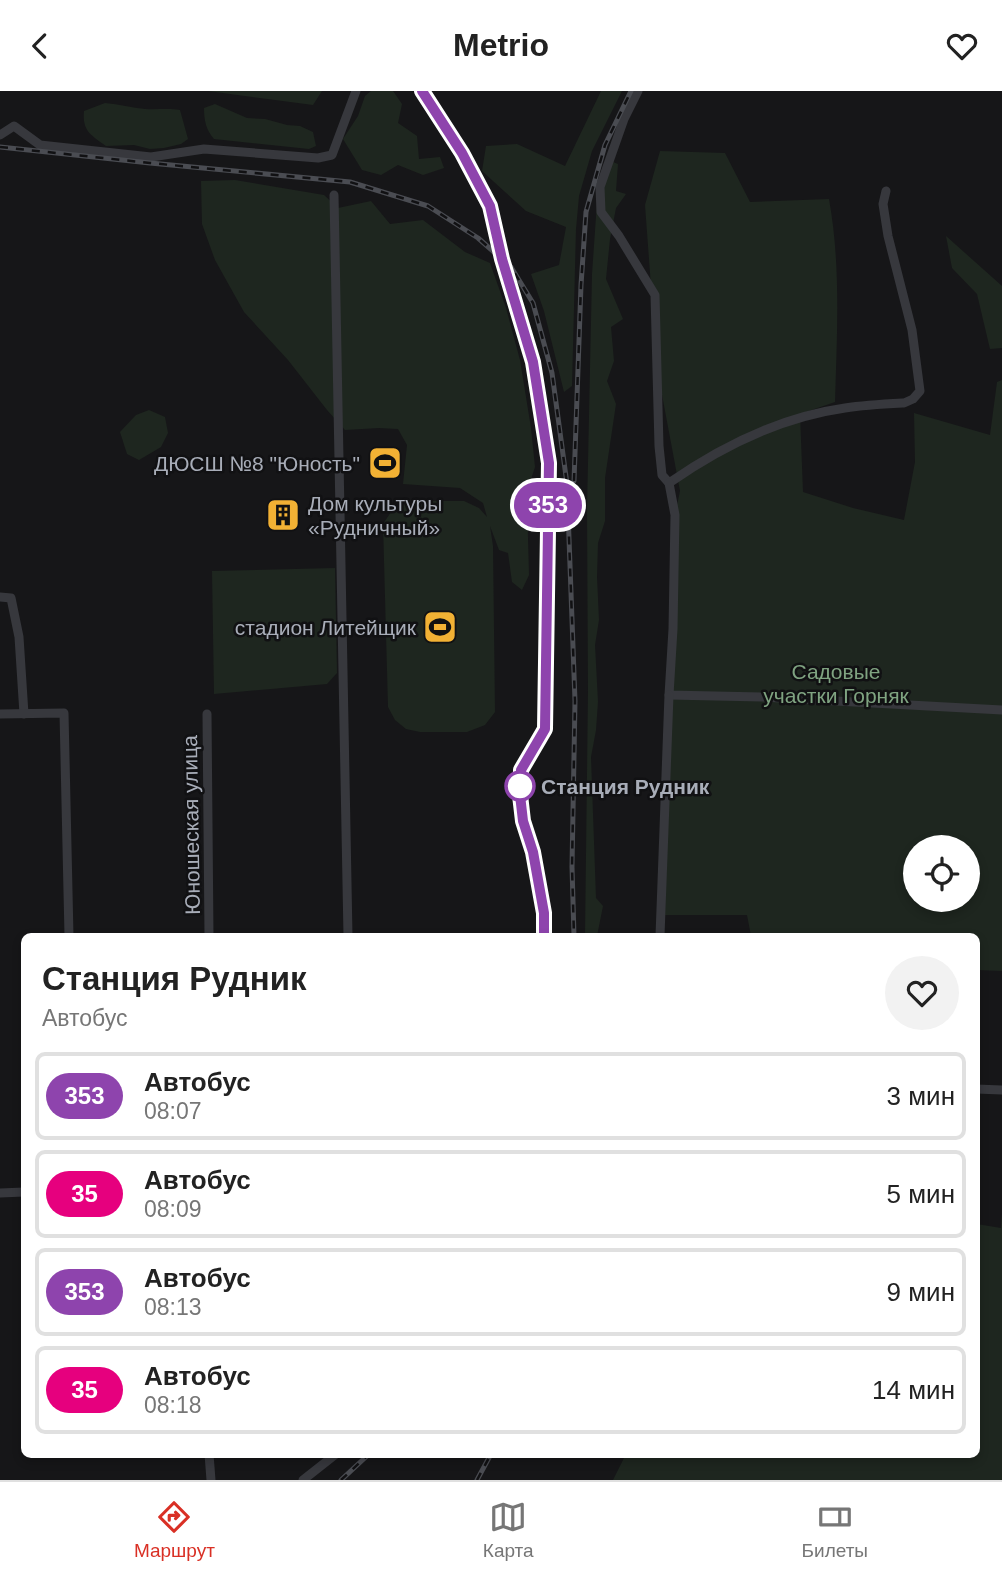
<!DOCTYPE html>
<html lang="ru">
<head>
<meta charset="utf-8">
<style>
  body { margin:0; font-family:Helvetica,sans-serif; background:#f2f2f2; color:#222; height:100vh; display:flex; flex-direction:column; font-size:26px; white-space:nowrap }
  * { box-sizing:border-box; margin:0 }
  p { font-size:23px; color:#767676 }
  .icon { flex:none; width:38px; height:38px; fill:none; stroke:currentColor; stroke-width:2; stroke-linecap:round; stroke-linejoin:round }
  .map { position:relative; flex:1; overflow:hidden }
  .panel { position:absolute; left:21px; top:842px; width:959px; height:525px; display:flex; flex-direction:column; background:#fff; border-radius:10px; box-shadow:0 4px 10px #0003 }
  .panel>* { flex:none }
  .badge { padding:0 14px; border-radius:23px; font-size:24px; line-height:46px }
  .controls { position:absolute; left:903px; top:744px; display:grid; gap:14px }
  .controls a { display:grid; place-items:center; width:77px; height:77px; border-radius:50%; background:#fff; box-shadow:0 4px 10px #0003; font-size:35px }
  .map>.badge { position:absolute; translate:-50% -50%; box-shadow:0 0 0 4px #fff }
  .round { display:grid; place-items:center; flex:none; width:74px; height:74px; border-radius:37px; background:#f2f2f2 }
  .overview { display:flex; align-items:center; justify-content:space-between; height:119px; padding:0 21px }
  h1 { font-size:33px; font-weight:700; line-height:52px }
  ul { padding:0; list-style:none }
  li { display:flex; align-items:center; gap:21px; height:88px; margin:0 14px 10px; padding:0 7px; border:4px solid #e0e0e0; border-radius:10px }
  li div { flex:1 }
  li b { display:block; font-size:26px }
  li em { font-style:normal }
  li .badge { min-width:77px; font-weight:700; text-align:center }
  header { display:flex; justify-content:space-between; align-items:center; height:91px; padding:0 21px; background:#fff; font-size:32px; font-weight:700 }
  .tabs { display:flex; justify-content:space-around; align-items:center; height:98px; border-top:2px solid #e0e0e0; background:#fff; font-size:19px; color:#767676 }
  .tabs a { display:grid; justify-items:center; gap:4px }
  .tabs .selected { color:#d93025 }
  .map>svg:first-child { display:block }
</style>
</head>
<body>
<header><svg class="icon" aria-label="back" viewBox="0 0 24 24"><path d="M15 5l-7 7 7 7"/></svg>Metrio<svg class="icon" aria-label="heart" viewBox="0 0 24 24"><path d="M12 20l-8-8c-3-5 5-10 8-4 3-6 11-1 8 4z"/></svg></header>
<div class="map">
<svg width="1002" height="1389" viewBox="0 0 1002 1389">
  <rect width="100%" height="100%" fill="#161618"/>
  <!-- green -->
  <g fill="#1e261f" fill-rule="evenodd">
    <path d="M 208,0 L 322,0 L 313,14 Z"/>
    <path d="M 371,0 L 393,0 L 402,13 L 398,32 L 417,45 L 419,68 L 440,66 L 444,77 L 423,84 L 398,74 L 381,84 L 362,79 L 343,48 L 358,25 L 365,5 Z"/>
    <path d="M 601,0 L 622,0 L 592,60 L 579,105 L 576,138 L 572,295 L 564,301 L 544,220 L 531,183 L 559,174 L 566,136 L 526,120 L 482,80 L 486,55 L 517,53 L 565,75 Z"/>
    <path d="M 105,12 C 119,13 132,17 145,18 C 157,19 168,17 180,19 L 188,48 L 181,53 L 164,57 L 150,58 L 134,54 L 106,55 C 91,44 82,40 84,20 Z"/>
    <path d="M 215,13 L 247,27 L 265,28 L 287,34 L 300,35 L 313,41 L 316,55 L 309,58 L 214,48 C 206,39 204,29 204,17 Z"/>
    <path d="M 660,60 L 725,62 L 750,111 L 829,108 C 841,174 837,243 835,311 L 800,323 L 803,401 L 853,417 L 904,429 L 915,371 L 914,322 L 990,344 L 997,291 L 1002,289 L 1002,880 L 977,879 L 976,845 L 751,845 L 747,824 L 665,824 L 675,424 L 680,400 L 657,277 L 645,114 ZM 915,756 L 968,756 L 968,808 L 915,808 Z"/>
    <path d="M 613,71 L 618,73 L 616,100 L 626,103 L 616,117 L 610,148 L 606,188 L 623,228 L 611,236 L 614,270 L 607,290 L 616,313 L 605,387 L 605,430 L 598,452 L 597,486 L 599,529 L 595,554 L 598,611 L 596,639 L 591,666 L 596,807 L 603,815 L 597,845 L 585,845 L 588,600 L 587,418 L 592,183 L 597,111 Z"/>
    <path d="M 235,89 L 324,104 L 338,117 L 371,110 L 390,133 L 423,129 L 465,161 L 490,172 L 506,217 L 520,269 L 531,337 L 535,376 L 528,397 L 527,409 L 529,484 L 522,499 L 512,491 L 508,462 L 499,459 L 490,435 L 493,455 L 495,621 L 485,634 L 467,641 L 420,641 L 406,638 L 395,629 L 388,616 L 383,433 L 391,421 L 400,414 L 416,410 L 464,410 L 479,417 L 487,426 L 483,412 L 460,397 L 403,393 L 407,354 L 398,338 L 379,337 L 345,339 L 327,319 L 288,269 L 244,221 L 215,169 L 202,133 L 201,90 Z"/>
    <path d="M 946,145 L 1002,195 L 1002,257 L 990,258 L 977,203 L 952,177 Z"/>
    <path d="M 149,319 L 165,326 L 168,342 L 161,356 L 139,369 L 127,363 L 120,341 L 136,324 Z"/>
    <path d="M 335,477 L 337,582 L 327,593 L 214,603 L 212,480 Z"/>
    <path d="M 1002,1122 L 1002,1389 L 613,1389 L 626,1363 L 976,1363 L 977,1133 L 1001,1137 Z"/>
  </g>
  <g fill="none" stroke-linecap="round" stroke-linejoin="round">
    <!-- minor -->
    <g stroke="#37383d" stroke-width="9">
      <path d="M 422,0 L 462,62 L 490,115 L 502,168 L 533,271 L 549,372 L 545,638 L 521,679 L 520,704 L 523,730 L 533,761 L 544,822 L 545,845"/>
      <path d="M 638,0 L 624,28 L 600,96 L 601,121 L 619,145 L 655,204 L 659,355 L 662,384 L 669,392 C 722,355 781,326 845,317 C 865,314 885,313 904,312 L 913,308 L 920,300 L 912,239 L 888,145 L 883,113 L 886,100"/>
      <path d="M 0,44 L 14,35 L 40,54 L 151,66 L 204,58 L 318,67 L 332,64 L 356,0"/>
      <path d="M 334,104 L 348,845"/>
      <path d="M 669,392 L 675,424 L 673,538 L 669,604 L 762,606 L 1002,619"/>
      <path d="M 0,506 L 11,507 L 19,546 L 24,623"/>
      <path d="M 0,623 L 64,622 L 69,845"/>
      <path d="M 207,623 L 209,845"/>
      <path d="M 660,845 L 669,604"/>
      <path d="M 976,998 L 1002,999"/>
      <path d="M 0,1102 L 24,1101"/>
      <path d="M 209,1363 L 211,1389"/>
      <path d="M 303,1389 L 336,1363"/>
    </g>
    <defs>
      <g id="rail">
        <path d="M 0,56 L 150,72 L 350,91 L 428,115 L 478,147 L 511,176 L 533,212 L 552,282 L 567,393 L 575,610 L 572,776 L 574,845"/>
        <path d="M 574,390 L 581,194 L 586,121 L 605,54 L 631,0"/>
        <path d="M 341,1389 L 369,1363"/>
        <path d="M 477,1389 L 491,1363"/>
      </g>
    </defs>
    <!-- rail casing -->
    <use href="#rail" stroke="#4a4c52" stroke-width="5"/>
    <!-- rail -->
    <use href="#rail" stroke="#111113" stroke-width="2.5" stroke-dasharray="8" stroke-linecap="butt"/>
  </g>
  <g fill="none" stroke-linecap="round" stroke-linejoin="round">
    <defs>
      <path id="line" d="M 422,0 L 462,62 L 490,115 L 502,168 L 533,271 L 549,372 L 545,638 L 521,679 L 520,704 L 523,730 L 533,761 L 544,822 L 544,845"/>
    </defs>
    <!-- line casing -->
    <use href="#line" stroke="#fff" stroke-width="16"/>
    <!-- line -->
    <use href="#line" stroke="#8e44ad" stroke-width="10"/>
  </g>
  <!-- icons -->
  <defs>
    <symbol id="stadium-square" viewBox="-11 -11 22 22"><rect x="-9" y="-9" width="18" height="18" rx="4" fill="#f2b134" stroke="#111113"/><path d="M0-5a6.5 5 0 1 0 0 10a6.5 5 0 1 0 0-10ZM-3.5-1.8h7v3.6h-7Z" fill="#111"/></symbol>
    <symbol id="building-square" viewBox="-11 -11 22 22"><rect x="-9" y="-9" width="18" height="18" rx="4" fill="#f2b134" stroke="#111113"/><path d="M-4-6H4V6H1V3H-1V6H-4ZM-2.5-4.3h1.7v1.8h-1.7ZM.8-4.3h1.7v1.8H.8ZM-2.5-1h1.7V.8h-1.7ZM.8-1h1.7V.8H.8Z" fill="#111"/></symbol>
  </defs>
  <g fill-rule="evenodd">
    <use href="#stadium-square" x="366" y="353" width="38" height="38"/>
    <use href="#building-square" x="264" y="405" width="38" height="38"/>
    <use href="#stadium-square" x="421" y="517" width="38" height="38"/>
  </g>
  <!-- markers -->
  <circle fill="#fff" stroke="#8e44ad" stroke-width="3.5" cx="520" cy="695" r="14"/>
  <g text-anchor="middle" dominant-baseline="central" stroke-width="5" stroke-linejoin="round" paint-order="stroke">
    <!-- poi labels -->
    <g font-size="21" fill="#a8adb8" stroke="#111113" text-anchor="end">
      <text x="360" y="372">ДЮСШ №8 "Юность"</text>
      <text x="308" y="412" text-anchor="start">Дом культуры<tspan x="308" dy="24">«Рудничный»</tspan></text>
      <text x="416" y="536">стадион Литейщик</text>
    </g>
    <!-- park labels -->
    <g font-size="21" fill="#7fa381" stroke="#111113">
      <text x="836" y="580">Садовые<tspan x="836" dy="24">участки Горняк</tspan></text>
    </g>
    <!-- stop labels -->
    <g font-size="21" font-weight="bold" fill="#a8adb8" stroke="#111113" text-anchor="start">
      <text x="541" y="695">Станция Рудник</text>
    </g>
    <!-- street labels -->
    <g font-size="21" fill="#a8adb8" stroke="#111113">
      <text transform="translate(191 734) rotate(-91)">Юношеская улица</text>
    </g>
  </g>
</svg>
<div class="controls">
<a><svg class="icon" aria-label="locate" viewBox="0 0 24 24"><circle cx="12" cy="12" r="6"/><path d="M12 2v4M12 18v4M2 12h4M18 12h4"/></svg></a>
</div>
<b class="badge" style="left:548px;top:414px;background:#8e44ad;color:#fff">353</b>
<section class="panel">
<div class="overview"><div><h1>Станция Рудник</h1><p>Автобус</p></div><a class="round"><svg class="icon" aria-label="heart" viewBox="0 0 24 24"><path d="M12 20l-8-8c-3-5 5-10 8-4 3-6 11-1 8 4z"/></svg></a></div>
<ul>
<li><span class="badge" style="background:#8e44ad;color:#fff">353</span><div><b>Автобус</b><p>08:07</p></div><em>3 мин</em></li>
<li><span class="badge" style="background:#e6007e;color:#fff">35</span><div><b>Автобус</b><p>08:09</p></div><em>5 мин</em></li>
<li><span class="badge" style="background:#8e44ad;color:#fff">353</span><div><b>Автобус</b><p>08:13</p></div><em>9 мин</em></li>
<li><span class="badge" style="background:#e6007e;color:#fff">35</span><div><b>Автобус</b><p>08:18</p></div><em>14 мин</em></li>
</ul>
</section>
</div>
<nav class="tabs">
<a class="selected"><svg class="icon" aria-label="directions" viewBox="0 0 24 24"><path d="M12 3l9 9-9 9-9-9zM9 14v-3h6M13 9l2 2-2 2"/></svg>Маршрут</a>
<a><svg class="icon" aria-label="map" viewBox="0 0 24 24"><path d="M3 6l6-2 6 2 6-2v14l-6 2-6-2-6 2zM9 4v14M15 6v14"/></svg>Карта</a>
<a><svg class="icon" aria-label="tickets" viewBox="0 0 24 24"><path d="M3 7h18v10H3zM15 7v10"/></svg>Билеты</a>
</nav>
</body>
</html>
